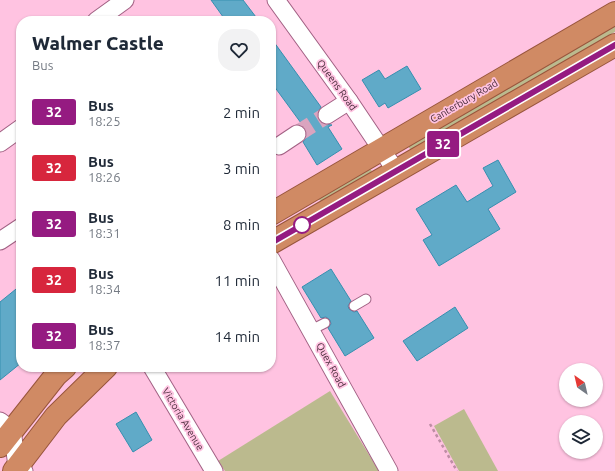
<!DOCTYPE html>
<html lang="en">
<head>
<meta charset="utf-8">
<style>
  body { margin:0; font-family:Ubuntu,sans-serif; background:#f2f2f3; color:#1f2937; height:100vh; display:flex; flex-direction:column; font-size:15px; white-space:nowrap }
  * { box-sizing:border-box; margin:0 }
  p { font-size:13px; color:#747a83 }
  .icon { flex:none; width:22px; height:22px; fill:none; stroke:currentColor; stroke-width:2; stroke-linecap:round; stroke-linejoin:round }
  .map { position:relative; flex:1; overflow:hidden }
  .details { position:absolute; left:16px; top:16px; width:260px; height:356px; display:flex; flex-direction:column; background:#fff; border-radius:16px; box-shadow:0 1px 3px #0004 }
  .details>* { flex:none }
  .badge { padding:0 8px; border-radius:3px; font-size:14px; line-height:26px }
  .needle { width:26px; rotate:326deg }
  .controls { position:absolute; left:559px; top:363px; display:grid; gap:8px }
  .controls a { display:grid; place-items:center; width:44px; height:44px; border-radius:50%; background:#fff; box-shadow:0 1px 3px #0004; font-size:20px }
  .map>.badge { position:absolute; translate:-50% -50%; box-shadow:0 0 0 2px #fff }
  .round { display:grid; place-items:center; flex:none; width:42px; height:42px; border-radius:16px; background:#f2f2f3 }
  .headline { display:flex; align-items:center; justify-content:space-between; height:68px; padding:0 16px }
  h1 { font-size:19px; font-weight:800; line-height:30px }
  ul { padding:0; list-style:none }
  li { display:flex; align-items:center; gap:12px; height:56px; padding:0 16px }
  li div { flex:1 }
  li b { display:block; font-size:15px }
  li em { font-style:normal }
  li .badge { min-width:44px; font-weight:700; text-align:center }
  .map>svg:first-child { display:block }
</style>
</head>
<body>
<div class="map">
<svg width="615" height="471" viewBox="0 0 615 471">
  <rect width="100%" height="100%" fill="#ffc3e1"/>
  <!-- green -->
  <g fill="#bbba8e">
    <path d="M 615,25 L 615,32 L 412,150 L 409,148 L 409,144 Z"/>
    <path d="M 370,169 L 372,171 L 368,175 L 321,201 L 318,199 Z"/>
    <path d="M 330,391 L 379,471 L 225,471 L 218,461 Z"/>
    <path d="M 464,409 L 498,471 L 459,471 L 434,426 Z"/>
  </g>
  <!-- building -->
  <g fill="#60aac8" stroke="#368fb0">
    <path d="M 211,0 L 243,0 L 259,21 L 226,21 Z"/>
    <path d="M 271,38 L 321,107 L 317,115 L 319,121 L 323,124 L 332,125 L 328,127 L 342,149 L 317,165 L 303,142 L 306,138 L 305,129 L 298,124 L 301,123 L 271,82 Z"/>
    <path d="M 407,66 L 421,89 L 388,108 L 385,103 L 379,107 L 362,80 L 379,70 L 385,79 Z"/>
    <path d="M 498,160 L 516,192 L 488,209 L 500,229 L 439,266 L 423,240 L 432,235 L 416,209 L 456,185 L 467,202 L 493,186 L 483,168 Z"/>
    <path d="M 331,269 L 351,301 L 348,306 L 349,309 L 354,312 L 357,311 L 374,338 L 345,356 L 328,328 L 331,324 L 330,320 L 326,317 L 321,318 L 302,287 Z"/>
    <path d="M 21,285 L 21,363 L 0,380 L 0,302 Z"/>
    <path d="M 455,307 L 468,328 L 417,361 L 403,341 Z"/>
    <path d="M 136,412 L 152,440 L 133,452 L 116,424 Z"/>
  </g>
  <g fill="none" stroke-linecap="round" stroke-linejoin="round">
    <!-- minor-tunnel -->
    <path stroke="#daa4bf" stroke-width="17" stroke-dasharray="17 8" stroke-linecap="butt" d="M 297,134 L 327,115"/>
    <defs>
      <g id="service">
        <path d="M 354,306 L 366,299"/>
        <path d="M 311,330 L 325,323"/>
      </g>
      <g id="minor">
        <path d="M 276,0 L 349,101 L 396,171"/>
        <path d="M 96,21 L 125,0"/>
        <path d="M 327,115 L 349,101"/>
        <path d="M 0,143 L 21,128"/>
        <path d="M 279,146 L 297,134"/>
        <path d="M 0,241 L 21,227"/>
        <path d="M 271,259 L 389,471"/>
        <path d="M 152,367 L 214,471"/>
        <path d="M 0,421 L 12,430 L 17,466 L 24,471"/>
      </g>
      <g id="trunk">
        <path d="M 271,214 L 615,13"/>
        <path d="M 271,243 L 615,45"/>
        <path d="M 0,446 L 56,375 L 65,367"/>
        <path d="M 14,471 L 56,416 L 106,367"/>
      </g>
    </defs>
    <!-- service casing -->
    <use href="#service" stroke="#a26184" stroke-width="11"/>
    <!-- minor casing -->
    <use href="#minor" stroke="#a26184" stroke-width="19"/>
    <!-- trunk casing -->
    <use href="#trunk" stroke="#98553c" stroke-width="24"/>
    <!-- path -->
    <path stroke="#be8da5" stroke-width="2.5" stroke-dasharray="3 3" stroke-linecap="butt" d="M 430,424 L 457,471"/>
    <!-- service -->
    <use href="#service" stroke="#fff" stroke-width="9"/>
    <!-- minor -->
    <use href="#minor" stroke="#fff" stroke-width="17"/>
    <!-- trunk -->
    <use href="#trunk" stroke="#d08a64" stroke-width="22"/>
  </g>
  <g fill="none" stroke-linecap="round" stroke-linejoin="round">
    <defs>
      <path id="line" d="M 271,243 L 615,45"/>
    </defs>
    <!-- line casing -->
    <use href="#line" stroke="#fff" stroke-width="9"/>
    <!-- line -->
    <use href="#line" stroke="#951b81" stroke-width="6"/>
  </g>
  <!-- markers -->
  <circle fill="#fff" stroke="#951b81" stroke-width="2" cx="302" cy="225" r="8"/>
  <g text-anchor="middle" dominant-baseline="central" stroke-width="3.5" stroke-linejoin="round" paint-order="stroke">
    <!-- street labels -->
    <g font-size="10" fill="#472a39" stroke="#ffc3e1">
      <text transform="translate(337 85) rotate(54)">Queens Road</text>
      <text transform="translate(464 101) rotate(-30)">Canterbury Road</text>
      <text transform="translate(331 365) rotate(61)">Quex Road</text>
      <text transform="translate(183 419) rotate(59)">Victoria Avenue</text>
    </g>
  </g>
</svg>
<div class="controls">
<a><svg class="needle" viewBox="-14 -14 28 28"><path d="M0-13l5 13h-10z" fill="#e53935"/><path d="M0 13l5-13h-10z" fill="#747a83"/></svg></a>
<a><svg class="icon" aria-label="layers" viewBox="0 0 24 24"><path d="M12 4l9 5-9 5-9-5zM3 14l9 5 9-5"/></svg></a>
</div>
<b class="badge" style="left:443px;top:144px;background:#951b81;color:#fff">32</b>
<section class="details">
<div class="headline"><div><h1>Walmer Castle</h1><p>Bus</p></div><a class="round"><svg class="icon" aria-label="heart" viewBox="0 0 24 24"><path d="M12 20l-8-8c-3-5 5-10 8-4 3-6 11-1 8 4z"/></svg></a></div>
<ul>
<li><span class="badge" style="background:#951b81;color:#fff">32</span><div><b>Bus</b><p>18:25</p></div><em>2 min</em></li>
<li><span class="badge" style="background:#d7263d;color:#fff">32</span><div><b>Bus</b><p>18:26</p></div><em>3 min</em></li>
<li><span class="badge" style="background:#951b81;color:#fff">32</span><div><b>Bus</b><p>18:31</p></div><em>8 min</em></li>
<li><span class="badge" style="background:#d7263d;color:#fff">32</span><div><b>Bus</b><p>18:34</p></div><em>11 min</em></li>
<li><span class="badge" style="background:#951b81;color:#fff">32</span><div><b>Bus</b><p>18:37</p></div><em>14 min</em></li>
</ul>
</section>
</div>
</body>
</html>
